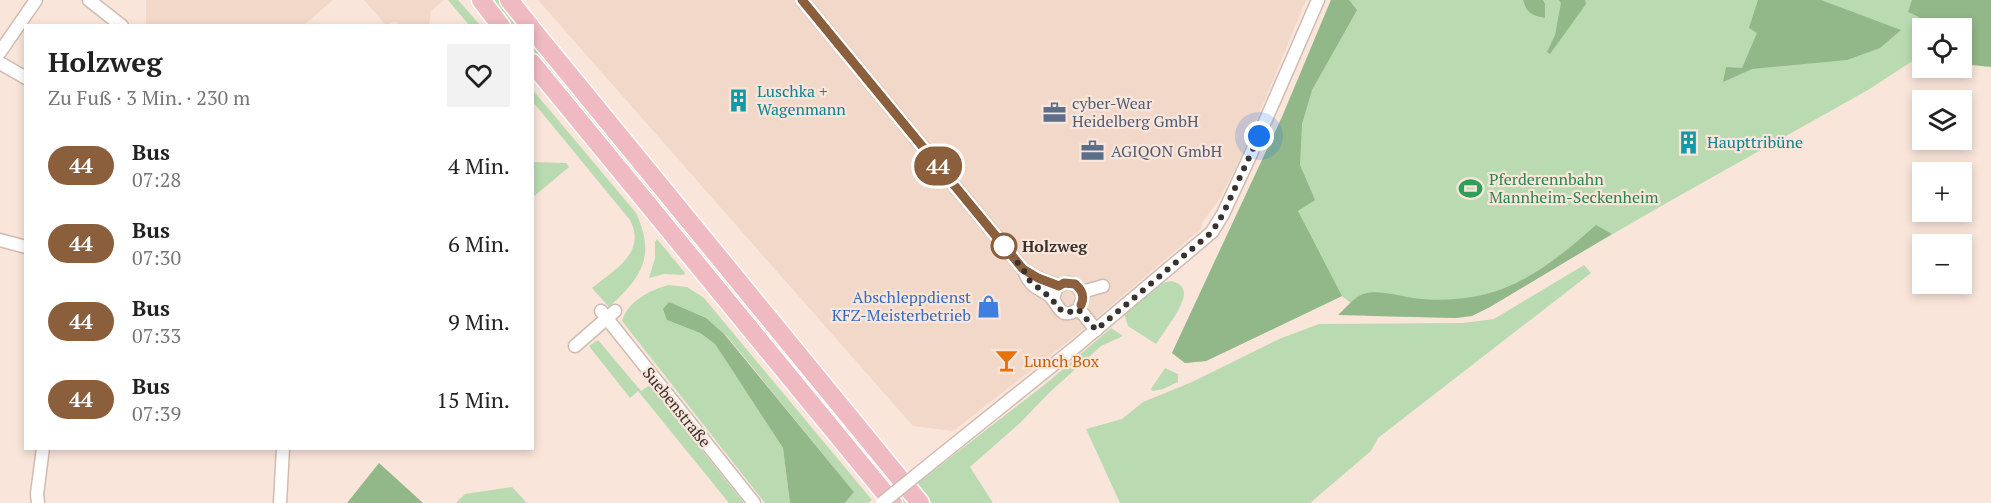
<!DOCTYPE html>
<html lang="de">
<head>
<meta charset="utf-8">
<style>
  body { margin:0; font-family:"PT Serif",serif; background:#f2f2f2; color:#222; height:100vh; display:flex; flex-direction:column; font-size:22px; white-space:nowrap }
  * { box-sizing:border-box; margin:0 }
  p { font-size:20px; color:#767676 }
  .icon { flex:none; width:33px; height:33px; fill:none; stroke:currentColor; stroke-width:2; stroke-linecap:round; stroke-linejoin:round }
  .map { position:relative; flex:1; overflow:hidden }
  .details { position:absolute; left:24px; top:24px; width:510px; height:426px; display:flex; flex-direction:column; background:#fff; border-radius:0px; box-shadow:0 3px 9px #0003 }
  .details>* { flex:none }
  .badge { padding:0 12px; border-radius:20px; font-size:21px; line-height:39px }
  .tools { position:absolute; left:1912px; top:18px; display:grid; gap:12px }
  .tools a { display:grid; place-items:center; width:60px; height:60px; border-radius:0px; background:#fff; box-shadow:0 3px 9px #0003; font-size:30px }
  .you { position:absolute; width:30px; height:30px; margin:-15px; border:4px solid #fff; border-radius:50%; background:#1a73e8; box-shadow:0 0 0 9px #1a73e833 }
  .map>.badge { position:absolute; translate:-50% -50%; box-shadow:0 0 0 3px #fff }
  .round { display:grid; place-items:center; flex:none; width:63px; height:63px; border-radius:0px; background:#f2f2f2 }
  .overview { display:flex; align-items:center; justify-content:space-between; height:102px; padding:0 24px }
  h1 { font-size:28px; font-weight:600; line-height:45px }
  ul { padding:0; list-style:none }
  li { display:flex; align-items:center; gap:18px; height:78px; padding:0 24px }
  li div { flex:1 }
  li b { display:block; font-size:22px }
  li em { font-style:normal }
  li .badge { min-width:66px; font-weight:700; text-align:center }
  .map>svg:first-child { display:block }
</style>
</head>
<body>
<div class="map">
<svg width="1991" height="503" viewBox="0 0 1991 503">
  <rect width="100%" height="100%" fill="#fae5da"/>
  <!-- built -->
  <g fill="#f2d8c9">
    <path d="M 146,0 L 333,0 L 304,25 L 167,26 L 146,24 Z"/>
    <path d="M 364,0 L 444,0 L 431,11 L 429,26 L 400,25 L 396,21 L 386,25 Z"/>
    <path d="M 538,0 L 1306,0 L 1242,155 L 1220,198 L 1202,223 L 1201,229 L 1075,336 L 953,431 L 913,426 Z"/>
  </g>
  <!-- green -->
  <g fill="#badbb1">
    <path d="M 448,0 L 458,0 L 480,25 L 469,25 Z"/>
    <path d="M 491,0 L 498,0 L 519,25 L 512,25 Z"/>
    <path d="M 1331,0 L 1932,0 L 1923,28 L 1923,58 L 1911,62 L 1868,90 L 1663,205 L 1473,315 L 1456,318 L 1367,316 L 1342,296 L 1206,361 L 1185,363 L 1172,353 L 1282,117 Z"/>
    <path d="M 532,42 L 771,334 L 778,345 L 779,349 L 533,50 Z"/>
    <path d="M 532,89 L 636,213 C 656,256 642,277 609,307 L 592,288 C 614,270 647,253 630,220 L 533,102 Z"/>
    <path d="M 533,162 L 566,163 L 569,167 L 533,197 Z"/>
    <path d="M 657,239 L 685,273 L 684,275 L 664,274 L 649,278 L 655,258 L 655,242 Z"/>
    <path d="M 1584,265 L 1591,273 L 1378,438 L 1371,451 L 1310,503 L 1120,503 L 1086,429 L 1122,419 L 1143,402 L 1192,382 L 1279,339 L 1319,324 L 1463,323 L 1494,319 Z"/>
    <path d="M 1171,281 C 1178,283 1183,285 1184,293 C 1185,305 1163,333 1156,344 L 1128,326 L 1124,313 L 1162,283 Z"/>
    <path d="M 669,285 L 687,287 L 704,298 L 872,500 L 868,503 L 845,503 L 854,492 L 726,335 L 667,320 L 700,333 L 715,344 L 783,448 L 790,503 L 765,503 L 622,321 C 627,302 651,289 669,285 Z"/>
    <path d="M 1111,328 L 1123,336 L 1101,346 L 1050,392 L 1021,422 L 970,467 L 993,503 L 932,503 L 915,485 L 1048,382 Z"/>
    <path d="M 598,340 L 641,391 L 650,385 L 744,503 L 729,503 L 638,391 L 630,398 L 589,346 Z"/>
    <path d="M 1165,368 L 1178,374 L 1178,382 L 1163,389 L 1153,391 L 1151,389 Z"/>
    <path d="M 842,426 L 861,444 L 909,503 L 902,503 Z"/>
    <path d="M 512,487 L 527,503 L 456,503 L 465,494 Z"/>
  </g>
  <!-- forest -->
  <g fill="#92b788">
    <path d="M 1331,0 L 1349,0 L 1357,10 L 1312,90 L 1302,124 L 1300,165 L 1315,200 L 1298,211 L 1342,296 L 1206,361 L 1185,363 L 1172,353 L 1282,117 Z"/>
    <path d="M 1523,0 L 1543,0 L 1545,4 L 1545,18 C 1532,15 1527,14 1523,0 Z"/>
    <path d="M 1559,0 L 1585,0 L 1586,4 L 1550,54 L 1547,52 L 1555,35 L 1561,3 Z"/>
    <path d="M 1758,0 L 1821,0 L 1901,30 L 1880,48 L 1847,60 L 1752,69 L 1723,82 L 1726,67 L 1742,68 L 1757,33 L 1749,28 Z"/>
    <path d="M 1912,0 L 1991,0 L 1991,67 L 1962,64 L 1962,28 L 1923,28 L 1923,36 L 1919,17 L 1908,12 Z"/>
    <path d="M 1596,225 L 1612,234 L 1490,307 L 1472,316 L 1456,318 L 1338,315 C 1345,309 1354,297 1363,294 C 1377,289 1399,296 1413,298 C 1434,301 1457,300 1478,296 C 1524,287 1562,255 1596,225 Z"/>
    <path d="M 669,302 L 706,318 L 725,335 L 854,492 L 845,503 L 790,503 L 783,448 L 715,344 L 700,333 L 667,320 L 663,309 Z"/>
    <path d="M 379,463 L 423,503 L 347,503 Z"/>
  </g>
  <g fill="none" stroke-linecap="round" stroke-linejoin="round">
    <defs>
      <g id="minor">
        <path d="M 89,0 L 122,26"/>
        <path d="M 802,0 L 1023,269 C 1026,275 1028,281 1033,285 C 1039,290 1048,293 1053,299 C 1060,310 1062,319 1079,309 L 1083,297 C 1079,283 1067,279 1056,288 L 1053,300"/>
        <path d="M 0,52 L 36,0"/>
        <path d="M 0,63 L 26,78"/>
        <path d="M 0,240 L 26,247"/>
        <path d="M 1026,271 L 1038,278 L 1059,286"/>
        <path d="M 1082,292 L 1103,286"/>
        <path d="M 1079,309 L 1096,330"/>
        <path d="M 601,311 L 754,503"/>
        <path d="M 575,346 L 615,311"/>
        <path d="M 930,464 L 1073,349 L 1212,232 L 1223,214 L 1250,156 L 1318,0"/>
        <path d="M 38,503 L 37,494 L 43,448"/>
        <path d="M 280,503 L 283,448"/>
      </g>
      <g id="highway">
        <path d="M 481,0 L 501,26"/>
        <path d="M 509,0 L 530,26"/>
        <path d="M 532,29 L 920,503"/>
        <path d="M 532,63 L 893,503"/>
      </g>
    </defs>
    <!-- minor casing -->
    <use href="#minor" stroke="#d0bcb1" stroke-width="15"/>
    <!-- highway casing -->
    <use href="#highway" stroke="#fff" stroke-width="21"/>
    <!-- minor -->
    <use href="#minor" stroke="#fff" stroke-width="12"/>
    <!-- highway -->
    <use href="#highway" stroke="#efbac2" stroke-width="18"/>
    <defs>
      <path id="minor-bridge" d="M 882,503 L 930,464"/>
    </defs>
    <!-- minor-bridge casing -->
    <use href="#minor-bridge" stroke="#d0bcb1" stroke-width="15" stroke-linecap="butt"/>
    <!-- minor-bridge -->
    <use href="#minor-bridge" stroke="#fff" stroke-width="12"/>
  </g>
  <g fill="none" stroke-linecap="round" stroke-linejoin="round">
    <defs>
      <path id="line" d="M 802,0 L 1023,269 L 1038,278 L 1059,286 L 1064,283 L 1075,284 C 1082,290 1085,296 1081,305"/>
    </defs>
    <!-- line casing -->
    <use href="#line" stroke="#fff" stroke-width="14"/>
    <!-- line -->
    <use href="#line" stroke="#8b5e3c" stroke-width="9"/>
    <!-- walk -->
    <path stroke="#39312d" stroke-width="6" stroke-dasharray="0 10.8" d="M 1004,246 L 1023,269 L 1029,280 L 1053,300 L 1056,307 L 1067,313 L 1078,309 L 1096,330 L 1212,232 L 1223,214 L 1259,136"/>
  </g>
  <!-- icons -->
  <defs>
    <symbol id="building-bare" viewBox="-9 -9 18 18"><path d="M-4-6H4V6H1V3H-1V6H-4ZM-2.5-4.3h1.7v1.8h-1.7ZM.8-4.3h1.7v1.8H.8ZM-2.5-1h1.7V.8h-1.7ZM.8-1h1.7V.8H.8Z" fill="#0f9aa8" stroke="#fae5da" stroke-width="2.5" paint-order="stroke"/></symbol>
    <symbol id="office-bare" viewBox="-9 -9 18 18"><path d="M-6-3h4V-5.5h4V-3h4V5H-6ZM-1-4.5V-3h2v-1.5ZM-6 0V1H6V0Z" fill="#5c6f8a" stroke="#fae5da" stroke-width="2.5" paint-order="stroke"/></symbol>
    <symbol id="stadium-bare" viewBox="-9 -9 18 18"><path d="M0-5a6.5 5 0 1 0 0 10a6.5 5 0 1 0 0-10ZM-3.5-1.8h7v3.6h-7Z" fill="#2e9e5b" stroke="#fae5da" stroke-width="2.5" paint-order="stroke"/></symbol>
    <symbol id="shop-bare" viewBox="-9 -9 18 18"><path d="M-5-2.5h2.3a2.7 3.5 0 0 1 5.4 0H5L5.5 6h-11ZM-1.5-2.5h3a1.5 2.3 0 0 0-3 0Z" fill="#3f7fe0" stroke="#fae5da" stroke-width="2.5" paint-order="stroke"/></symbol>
    <symbol id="bar-bare" viewBox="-9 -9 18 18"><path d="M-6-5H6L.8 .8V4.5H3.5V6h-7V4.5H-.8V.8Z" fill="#e8710a" stroke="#fae5da" stroke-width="2.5" paint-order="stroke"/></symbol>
  </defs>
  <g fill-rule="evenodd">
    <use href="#building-bare" x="722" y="84" width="33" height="33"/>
    <use href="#office-bare" x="1038" y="96" width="33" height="33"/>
    <use href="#building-bare" x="1672" y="126" width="33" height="33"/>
    <use href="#office-bare" x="1076" y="134" width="33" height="33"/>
    <use href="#stadium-bare" x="1454" y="172" width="33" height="33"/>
    <use href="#shop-bare" x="972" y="290" width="33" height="33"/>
    <use href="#bar-bare" x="990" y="344" width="33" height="33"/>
  </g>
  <!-- markers -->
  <circle fill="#fff" stroke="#8b5e3c" stroke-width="3" cx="1004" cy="246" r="12"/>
  <g text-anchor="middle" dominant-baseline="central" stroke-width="4.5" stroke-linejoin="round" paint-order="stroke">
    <!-- culture labels -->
    <g font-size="16" fill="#0d838f" stroke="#fae5da" text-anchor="start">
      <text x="757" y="91">Luschka +<tspan x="757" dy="18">Wagenmann</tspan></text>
      <text x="1707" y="142">Haupttribüne</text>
    </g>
    <!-- service labels -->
    <g font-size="16" fill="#4e5e75" stroke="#fae5da" text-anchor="start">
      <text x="1072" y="103">cyber-Wear<tspan x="1072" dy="18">Heidelberg GmbH</tspan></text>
      <text x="1111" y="151">AGIQON GmbH</text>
    </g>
    <!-- leisure labels -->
    <g font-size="16" fill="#27864d" stroke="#fae5da" text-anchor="start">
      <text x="1489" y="179">Pferderennbahn<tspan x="1489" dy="18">Mannheim-Seckenheim</tspan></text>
    </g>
    <!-- stop labels -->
    <g font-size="16" font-weight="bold" fill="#39312d" stroke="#fae5da" text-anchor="start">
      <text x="1022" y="246">Holzweg</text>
    </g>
    <!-- shop labels -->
    <g font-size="16" fill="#366cbe" stroke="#fae5da" text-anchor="end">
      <text x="971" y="297">Abschleppdienst<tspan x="971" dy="18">KFZ-Meisterbetrieb</tspan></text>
    </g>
    <!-- food labels -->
    <g font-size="16" fill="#c56008" stroke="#fae5da" text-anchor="start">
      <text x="1024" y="361">Lunch Box</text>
    </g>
    <!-- street labels -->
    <g font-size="16" fill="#39312d" stroke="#fae5da">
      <text transform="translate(677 407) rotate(51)">Suebenstraße</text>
    </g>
  </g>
</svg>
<div class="tools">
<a><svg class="icon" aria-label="locate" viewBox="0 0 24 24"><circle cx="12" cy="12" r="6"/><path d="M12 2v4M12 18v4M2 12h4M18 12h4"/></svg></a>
<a><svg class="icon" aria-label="layers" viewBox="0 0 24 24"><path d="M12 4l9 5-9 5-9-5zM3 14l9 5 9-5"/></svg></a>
<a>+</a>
<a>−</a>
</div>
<div class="you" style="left:1259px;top:136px"></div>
<b class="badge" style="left:938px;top:166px;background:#8b5e3c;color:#fff">44</b>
<section class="details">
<div class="overview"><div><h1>Holzweg</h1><p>Zu Fuß · 3 Min. · 230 m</p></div><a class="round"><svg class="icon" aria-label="heart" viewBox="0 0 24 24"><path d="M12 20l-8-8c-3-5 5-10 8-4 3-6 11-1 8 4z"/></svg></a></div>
<ul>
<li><span class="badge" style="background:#8b5e3c;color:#fff">44</span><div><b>Bus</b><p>07:28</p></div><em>4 Min.</em></li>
<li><span class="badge" style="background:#8b5e3c;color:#fff">44</span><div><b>Bus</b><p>07:30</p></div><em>6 Min.</em></li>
<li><span class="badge" style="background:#8b5e3c;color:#fff">44</span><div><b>Bus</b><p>07:33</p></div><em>9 Min.</em></li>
<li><span class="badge" style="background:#8b5e3c;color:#fff">44</span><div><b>Bus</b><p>07:39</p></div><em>15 Min.</em></li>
</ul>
</section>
</div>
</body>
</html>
